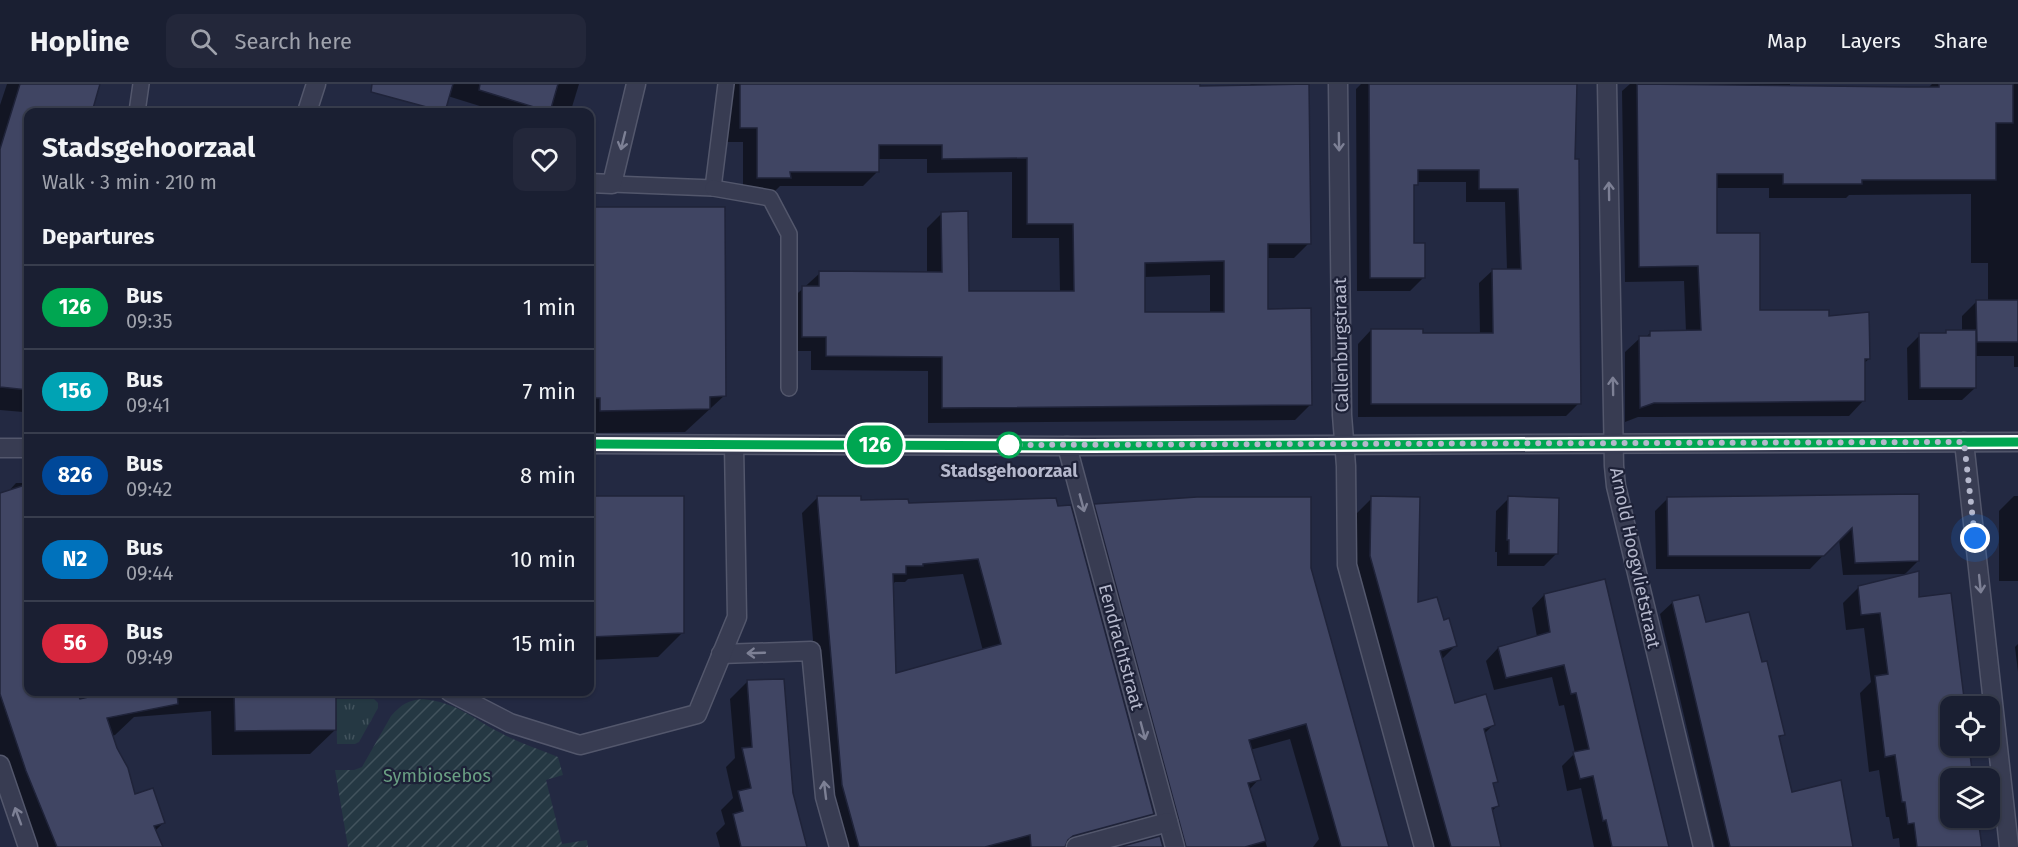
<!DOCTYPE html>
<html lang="en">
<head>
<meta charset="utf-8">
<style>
  body { margin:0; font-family:"Fira Sans",sans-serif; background:#23273a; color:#f1f3f6; height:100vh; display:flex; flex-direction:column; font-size:22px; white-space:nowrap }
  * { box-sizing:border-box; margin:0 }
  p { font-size:20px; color:#9fa2ac }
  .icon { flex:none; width:33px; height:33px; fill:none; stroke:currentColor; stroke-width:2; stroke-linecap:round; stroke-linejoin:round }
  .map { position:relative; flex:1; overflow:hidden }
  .sheet { position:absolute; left:24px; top:24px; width:570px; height:588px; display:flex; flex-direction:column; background:#1a1f32; border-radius:12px; box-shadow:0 2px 4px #0004,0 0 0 2px #383d4d }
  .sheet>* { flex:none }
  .badge { padding:0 12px; border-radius:20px; font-size:21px; line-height:39px }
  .controls { position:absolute; left:1940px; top:612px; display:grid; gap:12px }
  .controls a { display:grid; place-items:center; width:60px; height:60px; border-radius:12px; background:#1a1f32; box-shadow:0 2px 4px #0004,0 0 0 2px #383d4d; font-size:30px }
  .you { position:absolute; width:30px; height:30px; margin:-15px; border:4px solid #fff; border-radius:50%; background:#1a73e8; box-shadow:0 0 0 9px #1a73e833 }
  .map>.badge { position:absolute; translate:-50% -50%; box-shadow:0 0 0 3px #fff }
  h2 { padding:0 18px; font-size:22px; line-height:54px }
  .round { display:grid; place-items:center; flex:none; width:63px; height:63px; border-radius:12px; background:#23273a }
  .headline { display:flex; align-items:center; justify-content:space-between; height:102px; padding:0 18px }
  h1 { font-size:28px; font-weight:700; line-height:45px }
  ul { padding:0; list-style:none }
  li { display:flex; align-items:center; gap:18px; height:84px; padding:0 18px; border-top:2px solid #383d4d }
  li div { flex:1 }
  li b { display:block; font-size:22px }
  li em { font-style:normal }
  li .badge { min-width:66px; font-weight:700; text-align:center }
  header { display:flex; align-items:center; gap:36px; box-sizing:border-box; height:84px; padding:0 30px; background:#1a1f32; border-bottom:2px solid #383d4d }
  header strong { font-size:28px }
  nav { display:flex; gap:33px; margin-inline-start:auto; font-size:21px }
  .search { width:420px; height:54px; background:#23273a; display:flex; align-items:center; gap:15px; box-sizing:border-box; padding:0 21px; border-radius:12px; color:#9fa2ac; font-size:22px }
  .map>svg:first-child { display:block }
</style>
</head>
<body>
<header>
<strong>Hopline</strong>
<div class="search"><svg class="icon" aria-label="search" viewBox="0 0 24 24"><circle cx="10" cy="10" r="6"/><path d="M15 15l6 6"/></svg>Search here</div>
<nav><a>Map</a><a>Layers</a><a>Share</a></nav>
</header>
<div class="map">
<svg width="2018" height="763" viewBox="0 0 2018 763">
  <defs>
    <pattern id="grass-tufts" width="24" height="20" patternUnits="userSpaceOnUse" patternTransform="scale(1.5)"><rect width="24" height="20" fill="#253843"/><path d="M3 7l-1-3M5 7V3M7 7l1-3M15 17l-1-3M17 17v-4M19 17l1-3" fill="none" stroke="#42535d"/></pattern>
    <pattern id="garden-furrows" width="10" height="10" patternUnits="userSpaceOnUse" patternTransform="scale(1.5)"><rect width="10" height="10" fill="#253843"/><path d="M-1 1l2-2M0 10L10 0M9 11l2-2" fill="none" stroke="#42535d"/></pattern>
  </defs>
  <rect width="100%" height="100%" fill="#232942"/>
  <!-- grass -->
  <path fill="url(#grass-tufts)" d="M 336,615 L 374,615 L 378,619 L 378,624 L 359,658 L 355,660 L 337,660 Z"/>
  <!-- garden -->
  <path fill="url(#garden-furrows)" d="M 423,615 C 459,619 471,634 501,649 C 519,659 539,665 558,673 L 563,691 L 546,696 L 562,760 L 587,756 L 588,763 L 348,763 L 335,686 L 354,686 L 362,683 L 391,632 C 402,620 408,616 423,615 Z"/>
  <!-- shadow -->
  <g fill="#0007" fill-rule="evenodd">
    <path d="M 7,0 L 99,0 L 90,28 L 28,28 L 28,351 L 26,351 L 23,328 L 0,326 L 0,21 Z"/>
    <path d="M 422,0 L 579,0 L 572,23 L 566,28 L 499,28 L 422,4 Z"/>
    <path d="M 733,0 L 1199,0 L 1199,3 L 1249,2 L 1251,0 L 1308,0 L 1309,159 L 1294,174 L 1266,174 L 1267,227 L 1310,321 L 1295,336 L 928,339 L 928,287 L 811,286 L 811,267 L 787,267 L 788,218 L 820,189 L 927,190 L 927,144 L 942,129 L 967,208 L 1060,208 L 1059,154 L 1012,154 L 1012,88 L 927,89 L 927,75 L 878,75 L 878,87 L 863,102 L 780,102 L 774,108 L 743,108 L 743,58 L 726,58 ZM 1210,191 L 1210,230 L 1144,230 L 1144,193 Z"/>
    <path d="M 1361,0 L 1575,0 L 1573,77 L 1579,319 L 1566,332 L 1358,333 L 1358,260 L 1371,246 L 1422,251 L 1480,251 L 1479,199 L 1493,186 L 1507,186 L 1505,118 L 1466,118 L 1466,98 L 1417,98 L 1412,105 L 1413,160 L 1423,194 L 1410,207 L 1357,207 L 1356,5 Z"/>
    <path d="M 1630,0 L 1790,0 L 1790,4 L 1928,4 L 1932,0 L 2018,0 L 2018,283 L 2014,283 L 2014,272 L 1975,272 L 1975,304 L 1962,316 L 1908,316 L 1907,264 L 1920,251 L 1943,251 L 1947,247 L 1962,247 L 1962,232 L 1977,217 L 1988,217 L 1988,179 L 1971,179 L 1971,110 L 1849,111 L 1846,114 L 1769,114 L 1769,104 L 1716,104 L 1716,151 L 1758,228 L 1827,233 L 1869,275 L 1863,280 L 1863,317 L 1849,332 L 1657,333 L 1638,333 L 1625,338 L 1625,268 L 1640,254 L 1646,253 L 1651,248 L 1686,248 L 1684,197 L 1625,198 L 1622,7 Z"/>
    <path d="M 590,124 L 724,124 L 725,311 L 685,348 L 590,349 Z"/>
    <path d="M 16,399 L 28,399 L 28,608 L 335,608 L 335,646 L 310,670 L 212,671 L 211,627 L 134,633 L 115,651 L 112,652 L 134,712 L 164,738 L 155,747 L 162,763 L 23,763 L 0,704 L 0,411 L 7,409 Z"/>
    <path d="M 1918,412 L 1918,477 L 1905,490 L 1843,491 L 1839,455 L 1810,485 L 1656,485 L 1655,427 L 1668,414 Z"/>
    <path d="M 2014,412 L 2018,412 L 2018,497 L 1999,497 L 1999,427 Z"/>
    <path d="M 682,413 L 682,549 L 658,573 L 590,576 L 590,414 Z"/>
    <path d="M 818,413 L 907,420 L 1055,416 L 1153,730 L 1137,745 L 1073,763 L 839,763 L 827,717 L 802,429 ZM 963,490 L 983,567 L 895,591 L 892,501 L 895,498 L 905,498 L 908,495 Z"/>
    <path d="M 1372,414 L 1416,520 L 1443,538 L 1455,562 L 1441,576 L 1454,621 L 1493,641 L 1484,650 L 1496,697 L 1492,701 L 1498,721 L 1491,728 L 1499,763 L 1431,763 L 1355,488 L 1356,430 Z"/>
    <path d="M 1509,414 L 1557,469 L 1544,482 L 1497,482 L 1497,468 L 1495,468 L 1496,427 Z"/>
    <path d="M 1095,421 L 1310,484 L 1387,763 L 1313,763 L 1319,755 L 1290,655 L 1250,666 L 1259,695 L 1249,706 L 1267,763 L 1166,763 L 1079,437 Z"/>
    <path d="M 1859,503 L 1918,515 L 1950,511 L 1964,622 L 1950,622 L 1950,662 L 1969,662 L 1973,694 L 1950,694 L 1950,734 L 1978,734 L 1981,763 L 1900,763 L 1899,754 L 1893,755 L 1889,733 L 1886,733 L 1879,686 L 1869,688 L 1860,609 L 1871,598 L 1864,544 L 1846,546 L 1843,519 Z"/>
    <path d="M 1544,511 L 1667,763 L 1594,763 L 1581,704 L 1567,707 L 1562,682 L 1575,669 L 1564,621 L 1559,622 L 1552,593 L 1494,606 L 1486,577 L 1498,564 L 1537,553 L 1532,524 Z"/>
    <path d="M 1673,518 L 1761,580 L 1783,650 L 1778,655 L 1791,710 L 1851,763 L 1715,763 L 1660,530 Z"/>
    <path d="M 2018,560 L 2018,588 L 2015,563 Z"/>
    <path d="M 748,597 L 792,709 L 806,763 L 720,763 L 716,749 L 725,740 L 721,726 L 733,714 L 726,683 L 735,674 L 730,615 Z"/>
  </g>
  <!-- building -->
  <g fill="#404563" stroke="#1f2339" stroke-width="1.5" fill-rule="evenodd">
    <path d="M 20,0 L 100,0 L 92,28 L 28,28 L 28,306 L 0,303 L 0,65 Z"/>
    <path d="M 372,0 L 453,0 L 445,28 L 371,8 Z"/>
    <path d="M 480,0 L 558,0 L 550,28 L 479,6 Z"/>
    <path d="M 740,0 L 1200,0 L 1200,2 L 1309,0 L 1311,160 L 1268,160 L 1268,225 L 1311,224 L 1312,321 L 942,324 L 942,273 L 826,272 L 826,253 L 802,253 L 802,202 L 819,202 L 819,187 L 942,188 L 941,128 L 968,127 L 969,207 L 1074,207 L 1073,140 L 1027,140 L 1027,74 L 942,75 L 942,61 L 879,61 L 879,88 L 790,88 L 791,94 L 757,94 L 757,44 L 740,44 ZM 1224,177 L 1224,228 L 1145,228 L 1145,179 Z"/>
    <path d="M 1369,0 L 1577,0 L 1575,75 L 1579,75 L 1581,320 L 1371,320 L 1371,245 L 1423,245 L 1423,249 L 1493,249 L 1492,185 L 1521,185 L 1518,105 L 1479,105 L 1479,86 L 1418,86 L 1418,101 L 1414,101 L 1414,159 L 1425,159 L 1425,194 L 1370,194 Z"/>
    <path d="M 1637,0 L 1909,3 L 1939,3 L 1939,0 L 2013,0 L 2013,39 L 1996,39 L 1996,96 L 1862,96 L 1862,100 L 1783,100 L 1783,90 L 1717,90 L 1717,149 L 1760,149 L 1760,226 L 1829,226 L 1829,232 L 1869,228 L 1870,275 L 1865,275 L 1865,317 L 1673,319 L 1654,319 L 1640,324 L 1639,252 L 1650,252 L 1650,247 L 1701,246 L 1698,182 L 1639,183 Z"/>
    <path d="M 590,123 L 725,123 L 726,312 L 710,313 L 710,325 L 600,327 L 600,314 L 590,314 Z"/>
    <path d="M 1976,216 L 2018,216 L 2018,258 L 1977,258 Z"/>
    <path d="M 1946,246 L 1976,246 L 1976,304 L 1920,304 L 1919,249 L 1946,249 Z"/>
    <path d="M 28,400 L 28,608 L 77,608 L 80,615 L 111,608 L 177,608 L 178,620 L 107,634 L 117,664 L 128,684 L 135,710 L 153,704 L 165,739 L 154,742 L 163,763 L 57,763 L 26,687 L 0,610 L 0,409 Z"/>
    <path d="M 1919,410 L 1919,477 L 1855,479 L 1852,444 L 1824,472 L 1668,472 L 1667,413 Z"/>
    <path d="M 590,412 L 684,412 L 684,549 L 590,553 Z"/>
    <path d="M 817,412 L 861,412 L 861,416 L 908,415 L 909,419 L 1056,414 L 1058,422 L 1071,421 L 1154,730 L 1073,752 L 1068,756 L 1065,763 L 1031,763 L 1030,751 L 985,763 L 859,763 L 842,701 ZM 978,475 L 1001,560 L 896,589 L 893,490 L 906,490 L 906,482 L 923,482 L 923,480 Z"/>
    <path d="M 1371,412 L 1420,413 L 1418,518 L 1437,513 L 1444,536 L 1449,534 L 1457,562 L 1440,567 L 1455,619 L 1486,610 L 1495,641 L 1484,645 L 1498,698 L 1493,699 L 1499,722 L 1492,724 L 1501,763 L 1451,763 L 1370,472 Z"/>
    <path d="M 1508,412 L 1559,414 L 1558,470 L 1509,470 L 1509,456 L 1507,456 Z"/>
    <path d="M 1197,413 L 1311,413 L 1311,484 L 1389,763 L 1341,763 L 1306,640 L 1249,656 L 1261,696 L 1248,699 L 1266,757 L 1245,763 L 1186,763 L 1094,420 Z"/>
    <path d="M 1919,487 L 1919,513 L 1951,509 L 1965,622 L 1950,622 L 1950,662 L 1969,662 L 1973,694 L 1950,694 L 1950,734 L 1978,734 L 1982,763 L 1917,763 L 1914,739 L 1908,740 L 1905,718 L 1902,718 L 1895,671 L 1885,673 L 1875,592 L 1888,590 L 1880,529 L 1861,531 L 1858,502 Z"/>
    <path d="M 1605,495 L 1642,652 L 1669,763 L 1612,763 L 1606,736 L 1603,737 L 1593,692 L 1580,695 L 1573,668 L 1589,665 L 1576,609 L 1571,610 L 1564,581 L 1506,594 L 1498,563 L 1550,548 L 1544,510 Z"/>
    <path d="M 1699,511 L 1706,538 L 1749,528 L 1762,578 L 1767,577 L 1785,651 L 1779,652 L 1792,708 L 1841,696 L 1853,763 L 1730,763 L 1672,517 Z"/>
    <path d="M 784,595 L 793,709 L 807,763 L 741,763 L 733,730 L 743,727 L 738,707 L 751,704 L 742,664 L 752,663 L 747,596 Z"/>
    <path d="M 234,608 L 336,608 L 336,646 L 235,647 Z"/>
    <path d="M 1160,752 L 1163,763 L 1119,763 Z"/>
  </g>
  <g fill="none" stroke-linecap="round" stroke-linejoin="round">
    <defs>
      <g id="service">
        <path d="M 137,28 L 141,0"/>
        <path d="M 612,100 L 713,104 L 726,0"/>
        <path d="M 713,104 L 770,114 L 789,150 L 789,304"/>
      </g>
      <g id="minor">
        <path d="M 1338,0 L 1342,331 L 1346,382 L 1347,481 L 1424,763"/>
        <path d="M 1607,0 L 1614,382 L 1616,402 L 1703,763"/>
        <path d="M 307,28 L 316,0"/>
        <path d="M 590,99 L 612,100 L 636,0"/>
        <path d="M 1964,358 L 2009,763"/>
        <path d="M 1067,362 L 1175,763"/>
        <path d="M 721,570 L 811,567 L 825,713 L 839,763"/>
        <path d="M 450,608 L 510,639 L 580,661 L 697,630 L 737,533 L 734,361"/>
        <path d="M 0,681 L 28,763"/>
        <path d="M 1076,763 L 1168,738"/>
      </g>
      <g id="tertiary">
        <path d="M 590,360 L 1067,362 L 2018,358"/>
        <path d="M 0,364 L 28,364"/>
      </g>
    </defs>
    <!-- service casing -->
    <use href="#service" stroke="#53576c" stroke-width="18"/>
    <!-- minor casing -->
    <use href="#minor" stroke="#53576c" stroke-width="21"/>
    <!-- tertiary casing -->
    <use href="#tertiary" stroke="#53576c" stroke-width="21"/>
    <!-- service -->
    <use href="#service" stroke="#383c52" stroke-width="15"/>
    <!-- minor -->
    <use href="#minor" stroke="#383c52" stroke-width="18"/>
    <!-- tertiary -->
    <use href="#tertiary" stroke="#383c52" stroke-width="18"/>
  </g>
  <!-- one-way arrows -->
  <defs><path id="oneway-shaft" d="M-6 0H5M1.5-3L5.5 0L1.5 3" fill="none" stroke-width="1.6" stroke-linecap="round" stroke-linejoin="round" transform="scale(1.5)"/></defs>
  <g stroke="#7d8095">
    <use href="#oneway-shaft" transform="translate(623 57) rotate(104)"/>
    <use href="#oneway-shaft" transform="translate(1339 58) rotate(89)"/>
    <use href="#oneway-shaft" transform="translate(1609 107) rotate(-91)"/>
    <use href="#oneway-shaft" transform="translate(1613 302) rotate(-91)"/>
    <use href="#oneway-shaft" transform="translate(1082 419) rotate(75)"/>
    <use href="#oneway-shaft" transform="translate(1980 500) rotate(84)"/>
    <use href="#oneway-shaft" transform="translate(756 569) rotate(178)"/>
    <use href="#oneway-shaft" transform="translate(1143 647) rotate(75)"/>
    <use href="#oneway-shaft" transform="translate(825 706) rotate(-97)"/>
    <use href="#oneway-shaft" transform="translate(18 732) rotate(-110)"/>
  </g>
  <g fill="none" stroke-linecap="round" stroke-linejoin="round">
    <defs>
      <path id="line" d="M 590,360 L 1089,362 L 2018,358"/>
    </defs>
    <!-- line casing -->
    <use href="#line" stroke="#fff" stroke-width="14"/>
    <!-- line -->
    <use href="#line" stroke="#00a651" stroke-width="9"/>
    <!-- walk -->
    <path stroke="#b5b8cc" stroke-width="6" stroke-dasharray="0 10.8" d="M 1009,361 L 1964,358 L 1975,454"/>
  </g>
  <!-- markers -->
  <circle fill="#fff" stroke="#00a651" stroke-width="3" cx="1009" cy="361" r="12"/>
  <g text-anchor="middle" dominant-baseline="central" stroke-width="4.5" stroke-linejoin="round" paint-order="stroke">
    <!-- street labels -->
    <g font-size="18" fill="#b5b8cc" stroke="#1d2137">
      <text transform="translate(1341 261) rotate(-91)">Callenburgstraat</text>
      <text transform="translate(1635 474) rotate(78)">Arnold Hoogvlietstraat</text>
      <text transform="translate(1121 563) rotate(75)">Eendrachtstraat</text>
    </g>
    <!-- stop labels -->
    <g font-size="18" font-weight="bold" fill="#b5b8cc" stroke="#1d2137">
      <text x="1009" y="387">Stadsgehoorzaal</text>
    </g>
    <!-- park labels -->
    <g font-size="18" fill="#6a9f83" stroke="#1d2137">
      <text x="437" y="692">Symbiosebos</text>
    </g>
  </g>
</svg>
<div class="controls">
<a><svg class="icon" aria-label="locate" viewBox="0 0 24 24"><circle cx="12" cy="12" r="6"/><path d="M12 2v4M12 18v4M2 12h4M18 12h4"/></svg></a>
<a><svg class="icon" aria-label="layers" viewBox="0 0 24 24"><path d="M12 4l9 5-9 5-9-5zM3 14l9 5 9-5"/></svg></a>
</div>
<div class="you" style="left:1975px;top:454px"></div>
<b class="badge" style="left:875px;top:361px;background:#00a651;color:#fff">126</b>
<section class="sheet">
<div class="headline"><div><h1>Stadsgehoorzaal</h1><p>Walk · 3 min · 210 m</p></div><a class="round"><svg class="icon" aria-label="heart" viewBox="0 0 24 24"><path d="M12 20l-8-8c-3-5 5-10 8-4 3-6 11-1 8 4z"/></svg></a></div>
<h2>Departures</h2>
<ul>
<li><span class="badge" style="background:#00a651;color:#fff">126</span><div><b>Bus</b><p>09:35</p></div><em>1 min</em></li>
<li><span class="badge" style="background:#00a3b4;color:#fff">156</span><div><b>Bus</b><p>09:41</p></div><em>7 min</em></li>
<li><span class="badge" style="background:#004899;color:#fff">826</span><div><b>Bus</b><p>09:42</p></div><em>8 min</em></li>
<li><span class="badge" style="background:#0072bc;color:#fff">N2</span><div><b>Bus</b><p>09:44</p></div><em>10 min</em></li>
<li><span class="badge" style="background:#d7263d;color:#fff">56</span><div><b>Bus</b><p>09:49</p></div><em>15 min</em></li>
</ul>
</section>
</div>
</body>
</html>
